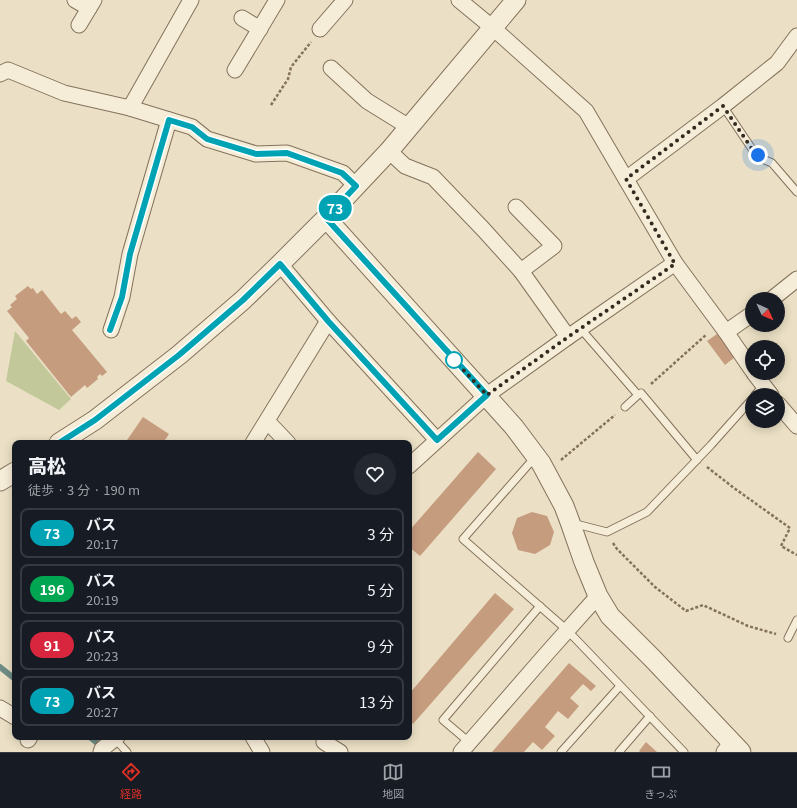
<!DOCTYPE html>
<html lang="ja">
<head>
<meta charset="utf-8">
<style>
  body { margin:0; font-family:Georgia,"Noto Sans JP",serif; background:#242831; color:#f1f3f6; height:100vh; display:flex; flex-direction:column; font-size:15px; white-space:nowrap }
  * { box-sizing:border-box; margin:0 }
  p { font-size:13px; color:#9ea1a6 }
  .icon { flex:none; width:22px; height:22px; fill:none; stroke:currentColor; stroke-width:2; stroke-linecap:round; stroke-linejoin:round }
  .map { position:relative; flex:1; overflow:hidden }
  .side { position:absolute; left:12px; top:440px; width:400px; height:300px; display:flex; flex-direction:column; background:#171b24; border-radius:8px; box-shadow:0 2px 10px #0003 }
  .side>* { flex:none }
  .badge { padding:0 8px; border-radius:13px; font-size:14px; line-height:26px }
  .needle { width:26px; rotate:134deg }
  .controls { position:absolute; left:745px; top:292px; display:grid; gap:8px }
  .controls a { display:grid; place-items:center; width:40px; height:40px; border-radius:50%; background:#171b24; box-shadow:0 2px 10px #0003; font-size:20px }
  .you { position:absolute; width:20px; height:20px; margin:-10px; border:3px solid #fff; border-radius:50%; background:#1a73e8; box-shadow:0 0 0 6px #1a73e833 }
  .map>.badge { position:absolute; translate:-50% -50%; box-shadow:0 0 0 2px #fff }
  .round { display:grid; place-items:center; flex:none; width:42px; height:42px; border-radius:21px; background:#242831 }
  .headline { display:flex; align-items:center; justify-content:space-between; height:68px; padding:0 16px }
  h1 { font-size:19px; font-weight:800; line-height:30px }
  ul { padding:0; list-style:none }
  li { display:flex; align-items:center; gap:12px; height:50px; margin:0 8px 6px; padding:0 8px; border:2px solid #363941; border-radius:8px }
  li div { flex:1 }
  li b { display:block; font-size:15px }
  li em { font-style:normal }
  li .badge { min-width:44px; font-weight:700; text-align:center }
  .menu { display:flex; justify-content:space-around; align-items:center; height:56px; border-top:1px solid #363941; background:#171b24; font-size:11px; color:#9ea1a6 }
  .menu a { display:grid; justify-items:center; gap:2px }
  .menu .active { color:#d93025 }
  .map>svg:first-child { display:block }
</style>
</head>
<body>
<div class="map">
<svg width="797" height="752" viewBox="0 0 797 752">
  <rect width="100%" height="100%" fill="#ebe0c5"/>
  <!-- green -->
  <path fill="#c2c89a" d="M 15,331 L 71,399 L 59,410 L 6,381 Z"/>
  <g fill="none" stroke-linecap="round" stroke-linejoin="round">
    <!-- stream -->
    <g stroke="#6e8c84" stroke-width="6">
      <path d="M 0,667 L 15,679"/>
      <path d="M 90,737 L 96,742"/>
    </g>
  </g>
  <!-- building -->
  <g fill="#c69c7e">
    <path d="M 28,286 L 31,289 L 33,288 L 37,294 L 42,290 L 61,314 L 65,311 L 72,319 L 76,316 L 81,322 L 72,330 L 107,372 L 102,376 L 100,374 L 97,377 L 98,379 L 87,388 L 85,385 L 71,397 L 26,341 L 29,338 L 7,311 L 12,307 L 10,305 L 17,299 L 15,296 Z"/>
    <path d="M 717,334 L 735,357 L 725,365 L 707,341 Z"/>
    <path d="M 143,417 L 169,434 L 163,443 L 125,443 Z"/>
    <path d="M 478,452 L 496,469 L 420,556 L 409,547 L 409,531 Z"/>
    <path d="M 532,512 L 547,516 L 554,532 L 550,545 L 535,554 L 518,550 L 512,533 L 517,518 Z"/>
    <path d="M 495,593 L 514,609 L 413,724 L 409,719 L 409,694 Z"/>
    <path d="M 569,663 L 596,686 L 591,691 L 583,684 L 570,698 L 579,706 L 568,719 L 558,711 L 545,727 L 555,736 L 542,750 L 533,742 L 524,752 L 492,752 Z"/>
    <path d="M 646,742 L 657,752 L 640,752 L 639,751 Z"/>
  </g>
  <g fill="none" stroke-linecap="round" stroke-linejoin="round">
    <defs>
      <g id="service">
        <path d="M 723,106 L 752,149 L 765,160 L 772,163 L 797,192"/>
        <path d="M 580,328 L 638,395 L 625,407"/>
        <path d="M 641,393 L 697,460"/>
        <path d="M 755,395 L 763,386"/>
        <path d="M 536,456 L 463,539 L 567,630 L 684,752"/>
        <path d="M 572,523 L 607,532 L 647,512 L 711,445 L 752,399"/>
        <path d="M 788,638 L 797,620"/>
        <path d="M 115,739 L 127,752"/>
        <path d="M 469,742 L 443,720 L 540,606"/>
        <path d="M 561,752 L 620,686"/>
        <path d="M 619,752 L 650,716"/>
      </g>
      <g id="minor">
        <path d="M 75,0 L 89,8"/>
        <path d="M 459,0 L 493,28 L 586,111 L 675,263 L 726,332 L 752,370"/>
        <path d="M 242,18 L 260,29"/>
        <path d="M 79,25 L 94,0"/>
        <path d="M 320,29 L 345,0"/>
        <path d="M 331,68 L 367,101 L 409,127"/>
        <path d="M 235,70 L 277,0"/>
        <path d="M 0,74 L 8,70 L 64,93 L 130,108 L 192,127 L 207,139 L 256,154 L 287,153 L 343,173 L 356,186"/>
        <path d="M 130,108 L 191,0"/>
        <path d="M 389,151 L 405,166 L 433,177 L 483,229 L 521,271 L 568,337"/>
        <path d="M 626,179 L 723,106 L 777,63 L 797,36"/>
        <path d="M 516,207 L 554,246 L 521,271"/>
        <path d="M 280,264 L 328,321 L 437,440"/>
        <path d="M 772,299 L 797,279"/>
        <path d="M 111,330 L 122,297 L 130,254 L 169,120"/>
        <path d="M 726,332 L 752,314"/>
        <path d="M 754,373 L 771,395"/>
        <path d="M 778,404 L 797,426"/>
        <path d="M 267,421 L 288,443"/>
        <path d="M 253,443 L 328,321"/>
        <path d="M 409,466 L 487,395 L 568,337 L 675,263"/>
        <path d="M 0,708 L 15,717"/>
        <path d="M 253,737 L 262,752"/>
        <path d="M 28,740 L 30,737"/>
        <path d="M 324,742 L 340,752"/>
        <path d="M 101,752 L 102,749 L 117,737"/>
        <path d="M 461,752 L 548,652 L 598,596"/>
        <path d="M 724,752 L 732,742"/>
      </g>
      <g id="tertiary">
        <path d="M 326,218 L 514,427 L 541,463 L 564,506 L 570,522 L 584,562 L 598,596 L 610,616 L 653,659 L 741,752"/>
        <path d="M 59,443 L 95,420 L 179,355 L 243,300 L 280,264 L 326,218 L 389,151 L 516,0"/>
        <path d="M 0,481 L 15,472"/>
      </g>
    </defs>
    <!-- service casing -->
    <use href="#service" stroke="#84725c" stroke-width="9"/>
    <!-- minor casing -->
    <use href="#minor" stroke="#84725c" stroke-width="17"/>
    <!-- tertiary casing -->
    <use href="#tertiary" stroke="#84725c" stroke-width="21"/>
    <!-- path -->
    <g stroke="#84725c" stroke-width="2.5" stroke-dasharray="3 2" stroke-linecap="butt">
      <path d="M 271,105 L 288,79 L 291,67 L 311,42"/>
      <path d="M 651,384 L 707,334"/>
      <path d="M 561,460 L 615,415"/>
      <path d="M 707,467 L 734,488 L 790,528 L 781,546 L 797,555"/>
      <path d="M 613,543 L 617,549 L 655,587 L 686,611 L 703,605 L 748,626 L 776,634"/>
    </g>
    <!-- service -->
    <use href="#service" stroke="#f6edd8" stroke-width="7"/>
    <!-- minor -->
    <use href="#minor" stroke="#f6edd8" stroke-width="15"/>
    <!-- tertiary -->
    <use href="#tertiary" stroke="#f6edd8" stroke-width="19"/>
  </g>
  <g fill="none" stroke-linecap="round" stroke-linejoin="round">
    <defs>
      <path id="line" d="M 59,443 L 95,420 L 179,355 L 243,300 L 280,264 L 328,321 L 437,440 L 487,395 L 326,218 L 356,186 L 342,173 L 287,153 L 256,154 L 207,139 L 192,127 L 169,120 L 130,254 L 122,297 L 110,330"/>
    </defs>
    <!-- line casing -->
    <use href="#line" stroke="#fff" stroke-width="9"/>
    <!-- line -->
    <use href="#line" stroke="#00a3b4" stroke-width="6"/>
    <!-- walk -->
    <path stroke="#352a1f" stroke-width="4" stroke-dasharray="0 7.2" d="M 454,360 L 487,395 L 568,337 L 675,264 L 626,179 L 723,106 L 752,149 L 758,155"/>
  </g>
  <!-- markers -->
  <circle fill="#fff" stroke="#00a3b4" stroke-width="2" cx="454" cy="360" r="8"/>
</svg>
<div class="controls">
<a><svg class="needle" viewBox="-14 -14 28 28"><path d="M0-13l5 13h-10z" fill="#e53935"/><path d="M0 13l5-13h-10z" fill="#9ea1a6"/></svg></a>
<a><svg class="icon" aria-label="locate" viewBox="0 0 24 24"><circle cx="12" cy="12" r="6"/><path d="M12 2v4M12 18v4M2 12h4M18 12h4"/></svg></a>
<a><svg class="icon" aria-label="layers" viewBox="0 0 24 24"><path d="M12 4l9 5-9 5-9-5zM3 14l9 5 9-5"/></svg></a>
</div>
<div class="you" style="left:758px;top:155px"></div>
<b class="badge" style="left:335px;top:208px;background:#00a3b4;color:#fff">73</b>
<section class="side">
<div class="headline"><div><h1>高松</h1><p>徒歩 · 3 分 · 190 m</p></div><a class="round"><svg class="icon" aria-label="heart" viewBox="0 0 24 24"><path d="M12 20l-8-8c-3-5 5-10 8-4 3-6 11-1 8 4z"/></svg></a></div>
<ul>
<li><span class="badge" style="background:#00a3b4;color:#fff">73</span><div><b>バス</b><p>20:17</p></div><em>3 分</em></li>
<li><span class="badge" style="background:#00a651;color:#fff">196</span><div><b>バス</b><p>20:19</p></div><em>5 分</em></li>
<li><span class="badge" style="background:#d7263d;color:#fff">91</span><div><b>バス</b><p>20:23</p></div><em>9 分</em></li>
<li><span class="badge" style="background:#00a3b4;color:#fff">73</span><div><b>バス</b><p>20:27</p></div><em>13 分</em></li>
</ul>
</section>
</div>
<nav class="menu">
<a class="active"><svg class="icon" aria-label="directions" viewBox="0 0 24 24"><path d="M12 3l9 9-9 9-9-9zM9 14v-3h6M13 9l2 2-2 2"/></svg>経路</a>
<a><svg class="icon" aria-label="map" viewBox="0 0 24 24"><path d="M3 6l6-2 6 2 6-2v14l-6 2-6-2-6 2zM9 4v14M15 6v14"/></svg>地図</a>
<a><svg class="icon" aria-label="tickets" viewBox="0 0 24 24"><path d="M3 7h18v10H3zM15 7v10"/></svg>きっぷ</a>
</nav>
</body>
</html>
